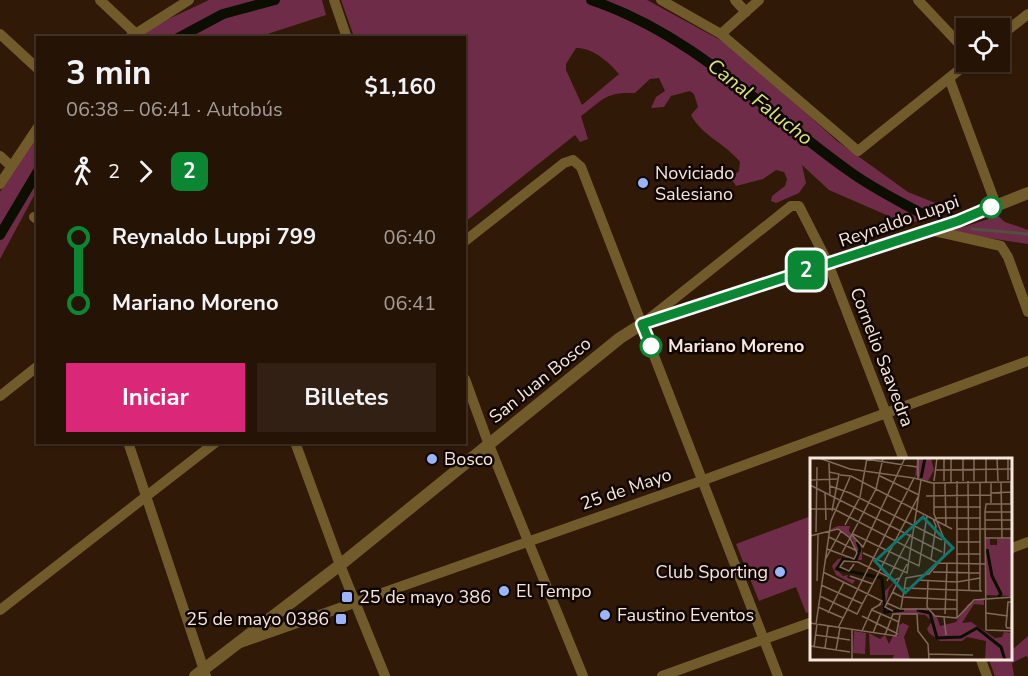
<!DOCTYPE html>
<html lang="es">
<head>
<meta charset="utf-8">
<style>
  body { margin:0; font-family:"Nunito Sans",sans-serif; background:#312013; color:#f1f3f6; height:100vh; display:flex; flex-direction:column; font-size:22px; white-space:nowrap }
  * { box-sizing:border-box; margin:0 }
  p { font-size:20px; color:#a39e9a }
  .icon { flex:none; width:33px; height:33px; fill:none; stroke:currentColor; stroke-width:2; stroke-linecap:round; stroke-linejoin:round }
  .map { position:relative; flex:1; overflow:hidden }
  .side { position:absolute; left:36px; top:36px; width:430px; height:408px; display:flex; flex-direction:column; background:#251305; border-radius:0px; box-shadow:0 2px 4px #0004,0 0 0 2px #423227 }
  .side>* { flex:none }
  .badge { padding:0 12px; border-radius:9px; font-size:21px; line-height:39px }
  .tools { position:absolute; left:956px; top:18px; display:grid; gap:12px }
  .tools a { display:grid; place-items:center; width:54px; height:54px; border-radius:0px; background:#251305; box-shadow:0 2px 4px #0004,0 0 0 2px #423227; font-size:30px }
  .map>.badge { position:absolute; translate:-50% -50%; box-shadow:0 0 0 3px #fff }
  .legs { display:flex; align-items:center; gap:9px; height:66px; padding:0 30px; font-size:20px }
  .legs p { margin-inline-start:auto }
  .headline { display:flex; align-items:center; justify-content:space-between; height:102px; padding:0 30px }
  h1 { font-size:33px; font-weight:700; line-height:45px }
  .button { display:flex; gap:12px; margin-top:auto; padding:12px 30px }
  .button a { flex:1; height:69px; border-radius:0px; background:#db2777; color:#fff; font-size:24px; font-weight:700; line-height:69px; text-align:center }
  .button a+a { background:#312013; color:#f1f3f6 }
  ul { padding:0 30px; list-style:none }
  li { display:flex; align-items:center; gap:21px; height:66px; font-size:22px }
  li i { display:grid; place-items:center; width:9px; height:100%; margin:0 8px; background:currentColor }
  li i::after { content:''; width:15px; height:15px; margin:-8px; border:4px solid; border-radius:50%; background:#251305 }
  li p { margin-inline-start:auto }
  li:first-child i { background:linear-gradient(#0000 50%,currentColor 0) }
  li:last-child i { background:linear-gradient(currentColor 50%,#0000 0) }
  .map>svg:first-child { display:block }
</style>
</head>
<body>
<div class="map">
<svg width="1028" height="676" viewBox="0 0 1028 676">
  <rect width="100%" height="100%" fill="#311907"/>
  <!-- green -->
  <g fill="#6f2c48" fill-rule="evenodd">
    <path d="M 209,0 L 322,0 L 326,15 L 258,37 L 137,38 L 143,31 Z"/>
    <path d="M 341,0 L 647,0 L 733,47 L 837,141 L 908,192 L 955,211 L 907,224 L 829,190 L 802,165 L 806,183 L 799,193 L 776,203 L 771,201 L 772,196 L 785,186 L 787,179 L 784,172 L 776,170 L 763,179 L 736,186 L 731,178 L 739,171 L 740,162 C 725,143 702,136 691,115 L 698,107 L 694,94 L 690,91 L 671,96 L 664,107 L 651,108 L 656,97 L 665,91 L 659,78 L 650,79 L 635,93 C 605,92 604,99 581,116 L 588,139 L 580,142 L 575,135 L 465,222 L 465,38 L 354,37 ZM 576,48 C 592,47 609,62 619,74 L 582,105 L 566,70 L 566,64 Z"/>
    <path d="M 37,135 L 37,190 L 0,259 L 0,192 L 24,151 Z"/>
    <path d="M 998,216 L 1005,222 L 1028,230 L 1028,244 L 948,232 Z"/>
    <path d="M 811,516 L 812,611 L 806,613 L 796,587 L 759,601 L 736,544 Z"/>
    <path d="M 1028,636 L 1028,658 L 1026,656 L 1012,663 L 1014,676 L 995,676 L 989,660 L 1012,660 L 1012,650 Z"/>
  </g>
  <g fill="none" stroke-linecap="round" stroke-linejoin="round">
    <!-- stream -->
    <path stroke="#534f42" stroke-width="3" d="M 972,229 L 1028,234"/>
    <!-- canal -->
    <g stroke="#0c0e00" stroke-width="10">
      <path d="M 591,0 C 694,35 763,110 849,171 C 872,188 899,201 924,215"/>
      <path d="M 178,38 L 223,14 L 275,0"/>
      <path d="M 0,235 L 38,171"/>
    </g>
    <!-- minor -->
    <g stroke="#715b2a" stroke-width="10">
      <path d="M 100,0 L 135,33"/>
      <path d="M 334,0 L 347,38"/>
      <path d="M 661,0 L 721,34 L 858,151 L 969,62"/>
      <path d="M 735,0 L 746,12"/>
      <path d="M 918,0 L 966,51"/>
      <path d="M 0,34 L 38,69"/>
      <path d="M 721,34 L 759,0"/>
      <path d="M 999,37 L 1028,14"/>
      <path d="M 129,38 L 189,0"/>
      <path d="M 949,78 L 996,205"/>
      <path d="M 0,156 L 10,165"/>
      <path d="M 0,184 L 38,127"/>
      <path d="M 34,217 L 38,220"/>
      <path d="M 930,230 L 1001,246 L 1008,257 L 1028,312"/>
      <path d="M 465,241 L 564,163 L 573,160 L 581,167 L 778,676"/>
      <path d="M 645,322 L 791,206 L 799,206 L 828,263 L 904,460"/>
      <path d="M 465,379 L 489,445 L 583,676"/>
      <path d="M 0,396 L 38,366"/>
      <path d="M 128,442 L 206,676"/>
      <path d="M 295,442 L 340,565 L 385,676"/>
      <path d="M 1012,548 L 1028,542"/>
      <path d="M 0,610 L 216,442"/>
      <path d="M 240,643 L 701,481 L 1028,361"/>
      <path d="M 981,660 L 987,676"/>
      <path d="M 662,676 L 812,622"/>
    </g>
    <!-- tertiary -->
    <path stroke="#715b2a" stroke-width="12" d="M 195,676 L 340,565 L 620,338 L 642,324 L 958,221 L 1028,193"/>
  </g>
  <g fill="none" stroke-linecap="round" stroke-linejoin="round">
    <defs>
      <path id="line-1" d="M 651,346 L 642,324 L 958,221 L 991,207"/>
    </defs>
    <!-- line-1 casing -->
    <use href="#line-1" stroke="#fff" stroke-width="14"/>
    <!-- line-1 -->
    <use href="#line-1" stroke="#0b8733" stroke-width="9"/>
  </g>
  <!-- markers -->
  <g fill="#9ab5fd" stroke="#110702" stroke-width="2">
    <circle cx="643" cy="183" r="6"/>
    <circle cx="432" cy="459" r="6"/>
    <circle cx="780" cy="572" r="6"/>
    <circle cx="504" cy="591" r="6"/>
    <rect x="341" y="591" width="12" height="12" rx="3"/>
    <circle cx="605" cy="615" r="6"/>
    <rect x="335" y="613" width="12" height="12" rx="3"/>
  </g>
  <g fill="#fff" stroke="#0b8733" stroke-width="3">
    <circle cx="991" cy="207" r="10"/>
    <circle cx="651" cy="346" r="10"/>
  </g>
  <g text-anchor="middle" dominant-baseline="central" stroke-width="5" stroke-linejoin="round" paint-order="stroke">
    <!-- poi labels -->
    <g font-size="18" fill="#f8e7dc" stroke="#110702" text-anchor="start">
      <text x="655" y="173">Noviciado<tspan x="655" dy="21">Salesiano</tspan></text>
      <text x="444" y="459">Bosco</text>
      <text x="768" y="572" text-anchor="end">Club Sporting</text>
      <text x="516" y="591">El Tempo</text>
      <text x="359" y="597">25 de mayo 386</text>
      <text x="617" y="615">Faustino Eventos</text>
      <text x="329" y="619" text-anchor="end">25 de mayo 0386</text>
    </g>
    <!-- street labels -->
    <g font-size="18" fill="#f8e7dc" stroke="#110702">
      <text transform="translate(899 221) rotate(-19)">Reynaldo Luppi</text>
      <text transform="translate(882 357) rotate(69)">Cornelio Saavedra</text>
      <text transform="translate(540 380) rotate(-39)">San Juan Bosco</text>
      <text transform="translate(626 489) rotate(-19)">25 de Mayo</text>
    </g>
    <!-- stop labels -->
    <g font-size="18" font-weight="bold" fill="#f8e7dc" stroke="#110702" text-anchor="start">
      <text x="668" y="346">Mariano Moreno</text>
    </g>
    <!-- water labels -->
    <g font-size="20" font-style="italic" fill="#d8e47c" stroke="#110702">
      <text transform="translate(760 102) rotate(38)">Canal Falucho</text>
    </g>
  </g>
  <!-- overview -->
  <g transform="translate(810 458)">
    <rect width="202" height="202" fill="#311907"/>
    <path d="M 107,0 L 121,0 L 124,12 L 118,23 L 123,25 L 111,22 L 106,17 L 105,20 ZM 28,68 L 40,68 L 39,73 L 52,88 L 52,102 L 35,102 L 34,101 L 25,110 L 33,118 L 38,117 L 37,120 L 45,122 L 43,126 L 26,117 L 22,108 L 28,101 L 37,99 L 41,102 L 47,97 L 42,81 L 28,71 L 19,72 ZM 176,81 L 180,81 L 180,87 L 187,87 L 187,81 L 202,81 L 202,138 L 176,137 ZM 85,123 L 79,131 L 75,152 L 114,150 L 127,159 L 130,168 L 146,164 L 158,146 L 174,140 L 174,147 L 164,146 L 152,165 L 161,164 L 185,180 L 192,179 L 194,174 L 202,175 L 202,202 L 175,202 L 176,183 L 157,179 L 152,183 L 130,183 L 119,175 L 117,171 L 122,163 L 115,157 L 75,155 L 72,145 L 75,133 ZM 93,165 L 99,168 L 94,179 L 100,202 L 82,202 L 84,197 L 60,197 L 59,175 L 70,181 L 75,177 L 79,186 L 83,178 L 88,178 L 89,167 ZM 44,173 L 56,175 L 55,196 L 43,195 Z" fill="#6f2c48"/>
    <path fill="none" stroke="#0c0e00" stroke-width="3" d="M 111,20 L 115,0M 47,84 L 50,91 L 46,102 L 33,101 L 27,111 L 72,120 L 75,154 L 94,152M 177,91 L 182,118 L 191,136 L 188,139M 107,152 L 120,155 L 127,180 L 151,179 L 167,170 L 191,189 L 195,202"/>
    <path fill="none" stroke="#816b5c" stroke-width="1.5" d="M 9,0 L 40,11 L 104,20 L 28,170M 49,0 L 107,9M 108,0 L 108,21M 134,0 L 134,23M 153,0 L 153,23M 164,0 L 164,23M 176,0 L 176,24M 187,0 L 188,23M 198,0 L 198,22M 19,5 L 20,36M 126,12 L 203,11M 19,14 L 29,16 L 22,53M 30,17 L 41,18 L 142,71M 70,18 L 109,37M 104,20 L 122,25 L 203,24M 0,22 L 27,21M 124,23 L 127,0M 158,23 L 159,133M 170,24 L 170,133M 191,24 L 192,80M 201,24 L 201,46M 135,25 L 136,68M 141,25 L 141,0M 0,27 L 132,94M 20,28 L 40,35 L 132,82M 15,34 L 16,62M 181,35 L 201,34M 116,38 L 181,37M 181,45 L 181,24M 203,46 L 176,46 L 175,54 L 176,172 L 203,173M 124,49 L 171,49M 0,51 L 24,51 L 128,105 L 175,106M 175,54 L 203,54M 125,60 L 171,60M 175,62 L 203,62M 35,67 L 50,39 L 57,0M 147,71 L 203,71M 6,74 L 7,9M 43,76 L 109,108 L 117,58M 42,77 L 53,89 L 95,0M 0,78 L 28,71 L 40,80 L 47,95 L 44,101 L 17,91M 19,79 L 47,93M 175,80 L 203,80M 147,84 L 171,84M 32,95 L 66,31 L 73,0M 53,95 L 97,115 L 111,22M 147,96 L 171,96M 121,101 L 126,68 L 123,61M 15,102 L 31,73M 44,106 L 39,113 L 30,109 L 34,103 L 48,104 L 85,122 L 89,120M 13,114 L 72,143 L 69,147M 123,114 L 170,115M 40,118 L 63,126M 107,122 L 147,124 L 170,120M 7,123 L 8,77M 77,123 L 101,76M 11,127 L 53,146M 95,130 L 172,133M 82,134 L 92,139 L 147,142M 10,138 L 47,156 L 109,37M 77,145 L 90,151 L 147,151M 8,149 L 33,160M 117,149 L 125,158 L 147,160M 117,149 L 118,123M 91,150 L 96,120 L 119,116 L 134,98 L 135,83 L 124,56 L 124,25M 62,152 L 89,164M 83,153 L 75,149 L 97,106M 18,155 L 34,124M 176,155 L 198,158M 135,156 L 137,106M 52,158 L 88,176M 134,159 L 136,177M 147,160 L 147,23M 147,160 L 164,142 L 203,139M 0,165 L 86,178 L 90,157M 6,166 L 21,63 L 40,19M 201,170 L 202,144 L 198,144 L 196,168 L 197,170 L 202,170M 52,173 L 62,151 L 71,146M 63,175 L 71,155M 6,177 L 40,182M 75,177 L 83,156 L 107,156 L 108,173 L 118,186 L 119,202M 0,188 L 40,194M 4,189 L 7,166M 15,190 L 18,168M 26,192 L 30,170M 119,196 L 163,197M 42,202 L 42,172"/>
    <path fill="#0f766e" fill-opacity="0.15" stroke="#0f766e" stroke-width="3" d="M 113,59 L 143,90 L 95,135 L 65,103 Z"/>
    <rect width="202" height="202" fill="none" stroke="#f8e7dc" stroke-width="3"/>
  </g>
</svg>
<div class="tools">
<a><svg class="icon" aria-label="locate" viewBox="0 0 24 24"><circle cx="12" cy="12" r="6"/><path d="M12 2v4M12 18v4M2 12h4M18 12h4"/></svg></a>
</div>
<b class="badge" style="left:806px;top:270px;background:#0b8733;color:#fff">2</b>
<section class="side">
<div class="headline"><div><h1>3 min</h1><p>06:38 – 06:41 · Autobús</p></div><b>$1,160</b></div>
<div class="legs"><svg class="icon" aria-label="walk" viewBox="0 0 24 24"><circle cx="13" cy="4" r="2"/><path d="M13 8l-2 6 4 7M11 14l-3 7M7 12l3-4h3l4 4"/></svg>2<svg class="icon" aria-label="forward" viewBox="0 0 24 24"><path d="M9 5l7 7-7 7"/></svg><b class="badge" style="background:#0b8733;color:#fff">2</b></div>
<ul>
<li><i style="color:#0b8733"></i><b>Reynaldo Luppi 799</b><p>06:40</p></li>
<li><i style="color:#0b8733"></i><b>Mariano Moreno</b><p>06:41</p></li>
</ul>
<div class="button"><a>Iniciar</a><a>Billetes</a></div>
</section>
</div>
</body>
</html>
